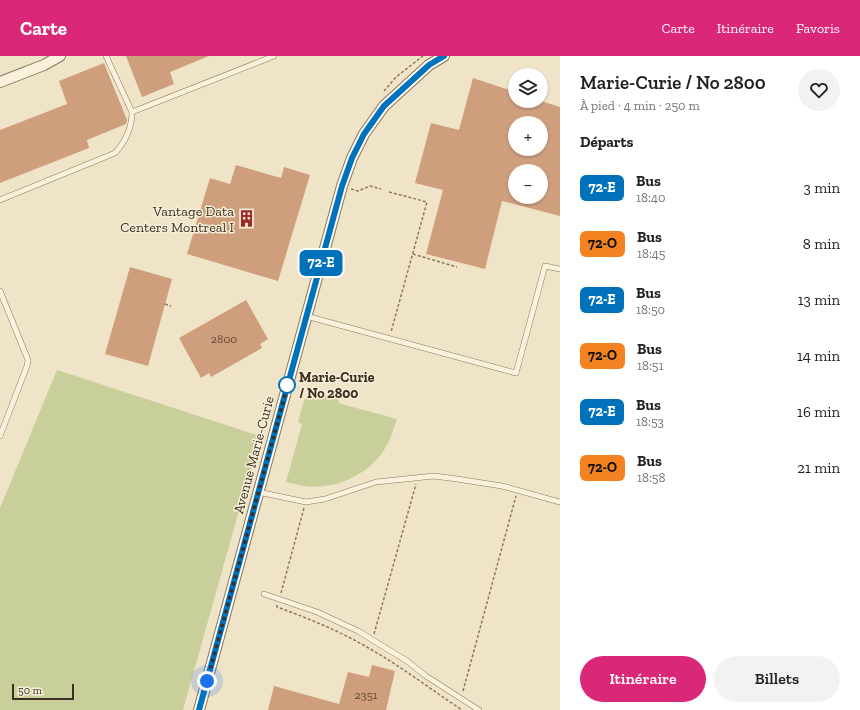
<!DOCTYPE html>
<html lang="fr">
<head>
<meta charset="utf-8">
<style>
  body { margin:0; font-family:"Zilla Slab",serif; background:#f2f2f2; color:#222; height:100vh; display:flex; flex-direction:column; font-size:15px; white-space:nowrap }
  * { box-sizing:border-box; margin:0 }
  p { font-size:13px; color:#767676 }
  .icon { flex:none; width:22px; height:22px; fill:none; stroke:currentColor; stroke-width:2; stroke-linecap:round; stroke-linejoin:round }
  .map { position:relative; flex:1; overflow:hidden }
  .panel { display:flex; flex-direction:column; background:#fff; width:300px }
  .panel>* { flex:none }
  .badge { padding:0 8px; border-radius:6px; font-size:14px; line-height:26px }
  .tools { position:absolute; left:508px; top:12px; display:grid; gap:8px }
  .tools a { display:grid; place-items:center; width:40px; height:40px; border-radius:50%; background:#fff; box-shadow:0 1px 3px #0004; font-size:20px }
  .scale { position:absolute; left:12px; bottom:10px; width:62px; box-sizing:border-box; padding-left:4px; border:2px solid #3d2e20; border-top:0; font-size:11px; line-height:14px; white-space:nowrap; color:#3d2e20; -webkit-text-stroke:3px #f7eed8; paint-order:stroke }
  .you { position:absolute; width:20px; height:20px; margin:-10px; border:3px solid #fff; border-radius:50%; background:#1a73e8; box-shadow:0 0 0 6px #1a73e833 }
  .map>.badge { position:absolute; translate:-50% -50%; box-shadow:0 0 0 2px #fff }
  h2 { padding:0 20px; font-size:15px; line-height:36px }
  .round { display:grid; place-items:center; flex:none; width:42px; height:42px; border-radius:21px; background:#f2f2f2 }
  .summary { display:flex; align-items:center; justify-content:space-between; height:68px; padding:0 20px }
  h1 { font-size:19px; font-weight:600; line-height:30px }
  .action { display:flex; gap:8px; margin-top:auto; padding:8px 20px }
  .action a { flex:1; height:46px; border-radius:24px; background:#db2777; color:#fff; font-size:16px; font-weight:600; line-height:46px; text-align:center }
  .action a+a { background:#f2f2f2; color:#222 }
  ul { padding:0; list-style:none }
  li { display:flex; align-items:center; gap:12px; height:56px; padding:0 20px }
  li div { flex:1 }
  li b { display:block; font-size:15px }
  li em { font-style:normal }
  li .badge { min-width:44px; font-weight:700; text-align:center }
  header { display:flex; align-items:center; gap:24px; box-sizing:border-box; height:56px; padding:0 20px; background:#db2777; color:#fff }
  header strong { font-size:19px }
  nav { display:flex; gap:22px; margin-inline-start:auto; font-size:14px }
  main { display:flex; flex:1; min-height:0 }
  .map>svg:first-child { display:block }
</style>
</head>
<body>
<header>
<strong>Carte</strong>
<nav><a>Carte</a><a>Itinéraire</a><a>Favoris</a></nav>
</header>
<main>
<div class="map">
<svg width="560" height="654" viewBox="0 0 560 654">
  <rect width="100%" height="100%" fill="#f0e4c8"/>
  <!-- green -->
  <g fill="#c9cf9b">
    <path d="M 57,314 L 260,380 L 183,654 L 0,654 L 0,452 Z"/>
    <path d="M 315,336 L 339,343 L 338,347 L 397,363 C 393,374 390,385 384,394 C 367,420 334,434 304,430 C 298,429 291,427 286,426 L 302,368 L 298,366 L 304,344 Z"/>
  </g>
  <!-- building -->
  <g fill="#cf9f7d" fill-rule="evenodd">
    <path d="M 126,0 L 209,0 L 170,16 L 174,28 L 142,41 Z"/>
    <path d="M 104,7 L 127,64 L 126,68 L 87,84 L 89,92 L 0,127 L 0,74 L 67,48 L 59,25 Z"/>
    <path d="M 473,22 L 515,36 L 515,45 L 541,45 L 560,51 L 560,160 L 502,145 L 485,213 L 426,198 L 443,134 L 415,127 L 431,67 L 459,74 ZM 515,67 L 541,67 L 541,93 L 515,93 ZM 515,115 L 541,115 L 541,141 L 515,141 Z"/>
    <path d="M 236,109 L 281,122 L 284,111 L 310,119 L 278,225 L 187,198 L 210,122 L 230,128 Z"/>
    <path d="M 130,211 L 172,223 L 148,310 L 105,298 Z"/>
    <path d="M 246,244 L 268,283 L 260,288 L 262,292 L 211,321 L 209,317 L 201,322 L 179,282 Z"/>
    <path d="M 372,609 L 395,615 L 386,654 L 268,654 L 274,630 L 339,648 L 348,616 L 369,621 Z"/>
  </g>
  <g fill="none" stroke-linecap="round" stroke-linejoin="round">
    <defs>
      <g id="service">
        <path d="M 106,0 L 132,56 L 274,0"/>
        <path d="M 0,144 L 115,97 C 125,86 132,71 132,56"/>
        <path d="M 0,235 L 28,304 L 27,310 L 0,380"/>
        <path d="M 306,260 L 516,317 L 545,210 L 560,213"/>
        <path d="M 258,436 L 306,446 L 325,443 L 376,426 L 434,420 L 457,423 L 502,430 L 560,446"/>
        <path d="M 264,538 L 317,556 L 358,575 L 407,605 L 426,620 L 479,654"/>
      </g>
      <g id="minor">
        <path d="M 0,26 L 44,9 L 60,0"/>
        <path d="M 199,654 L 342,130 L 352,102 L 364,78 L 384,50 L 429,9 L 444,0"/>
      </g>
    </defs>
    <!-- service casing -->
    <use href="#service" stroke="#8d765c" stroke-width="6"/>
    <!-- minor casing -->
    <use href="#minor" stroke="#8d765c" stroke-width="12"/>
    <!-- path -->
    <g stroke="#8d765c" stroke-width="1.5" stroke-dasharray="3 2" stroke-linecap="butt">
      <path d="M 384,35 L 396,21 L 423,0"/>
      <path d="M 351,133 L 358,135 L 370,130 L 381,133"/>
      <path d="M 389,136 L 427,146 L 391,276"/>
      <path d="M 413,198 L 457,211"/>
      <path d="M 165,248 L 171,250"/>
      <path d="M 281,537 L 304,452"/>
      <path d="M 277,549 L 277,551 C 310,563 342,576 372,594 C 403,612 432,634 462,654"/>
      <path d="M 374,578 L 416,428"/>
      <path d="M 463,635 L 516,440"/>
    </g>
    <!-- service -->
    <use href="#service" stroke="#faf1dc" stroke-width="5"/>
    <!-- minor -->
    <use href="#minor" stroke="#faf1dc" stroke-width="10"/>
  </g>
  <g fill="none" stroke-linecap="round" stroke-linejoin="round">
    <defs>
      <path id="line" d="M 199,654 L 342,130 L 352,102 L 364,78 L 384,50 L 429,9 L 444,0"/>
    </defs>
    <!-- line casing -->
    <use href="#line" stroke="#fff" stroke-width="9"/>
    <!-- line -->
    <use href="#line" stroke="#0072bc" stroke-width="6"/>
    <!-- walk -->
    <path stroke="#3d2e20" stroke-width="4" stroke-dasharray="0 7.2" d="M 207,625 L 289,324 L 287,329"/>
  </g>
  <!-- icons -->
  <defs>
    <symbol id="building-bare" viewBox="-9 -9 18 18"><path d="M-4-6H4V6H1V3H-1V6H-4ZM-2.5-4.3h1.7v1.8h-1.7ZM.8-4.3h1.7v1.8H.8ZM-2.5-1h1.7V.8h-1.7ZM.8-1h1.7V.8H.8Z" fill="#9e2a2b" stroke="#f7eed8" stroke-width="2.5" paint-order="stroke"/></symbol>
  </defs>
  <g fill-rule="evenodd">
    <use href="#building-bare" x="234" y="150" width="25" height="25"/>
  </g>
  <!-- markers -->
  <circle fill="#fff" stroke="#0072bc" stroke-width="2" cx="287" cy="329" r="8"/>
  <g text-anchor="middle" dominant-baseline="central" stroke-width="3" stroke-linejoin="round" paint-order="stroke">
    <!-- number labels -->
    <g font-size="12" fill="#624a37">
      <text x="224" y="283">2800</text>
      <text x="366" y="639">2351</text>
    </g>
    <!-- poi labels -->
    <g font-size="14" fill="#3d2e20" stroke="#f7eed8" text-anchor="end">
      <text x="234" y="155">Vantage Data<tspan x="234" dy="16">Centers Montreal I</tspan></text>
    </g>
    <!-- stop labels -->
    <g font-size="14" font-weight="bold" fill="#3d2e20" stroke="#f7eed8" text-anchor="start">
      <text x="299" y="321">Marie-Curie<tspan x="299" dy="16">/ No 2800</tspan></text>
    </g>
    <!-- street labels -->
    <g font-size="14" fill="#3d2e20" stroke="#f7eed8">
      <text transform="translate(254 399) rotate(-75)">Avenue Marie-Curie</text>
    </g>
  </g>
</svg>
<div class="tools">
<a><svg class="icon" aria-label="layers" viewBox="0 0 24 24"><path d="M12 4l9 5-9 5-9-5zM3 14l9 5 9-5"/></svg></a>
<a>+</a>
<a>−</a>
</div>
<div class="scale">50 m</div>
<div class="you" style="left:207px;top:625px"></div>
<b class="badge" style="left:321px;top:207px;background:#0072bc;color:#fff">72-E</b>
</div>
<section class="panel">
<div class="summary"><div><h1>Marie-Curie / No 2800</h1><p>À pied · 4 min · 250 m</p></div><a class="round"><svg class="icon" aria-label="heart" viewBox="0 0 24 24"><path d="M12 20l-8-8c-3-5 5-10 8-4 3-6 11-1 8 4z"/></svg></a></div>
<h2>Départs</h2>
<ul>
<li><span class="badge" style="background:#0072bc;color:#fff">72-E</span><div><b>Bus</b><p>18:40</p></div><em>3 min</em></li>
<li><span class="badge" style="background:#f58220;color:#111">72-O</span><div><b>Bus</b><p>18:45</p></div><em>8 min</em></li>
<li><span class="badge" style="background:#0072bc;color:#fff">72-E</span><div><b>Bus</b><p>18:50</p></div><em>13 min</em></li>
<li><span class="badge" style="background:#f58220;color:#111">72-O</span><div><b>Bus</b><p>18:51</p></div><em>14 min</em></li>
<li><span class="badge" style="background:#0072bc;color:#fff">72-E</span><div><b>Bus</b><p>18:53</p></div><em>16 min</em></li>
<li><span class="badge" style="background:#f58220;color:#111">72-O</span><div><b>Bus</b><p>18:58</p></div><em>21 min</em></li>
</ul>
<div class="action"><a>Itinéraire</a><a>Billets</a></div>
</section>
</main>
</body>
</html>
